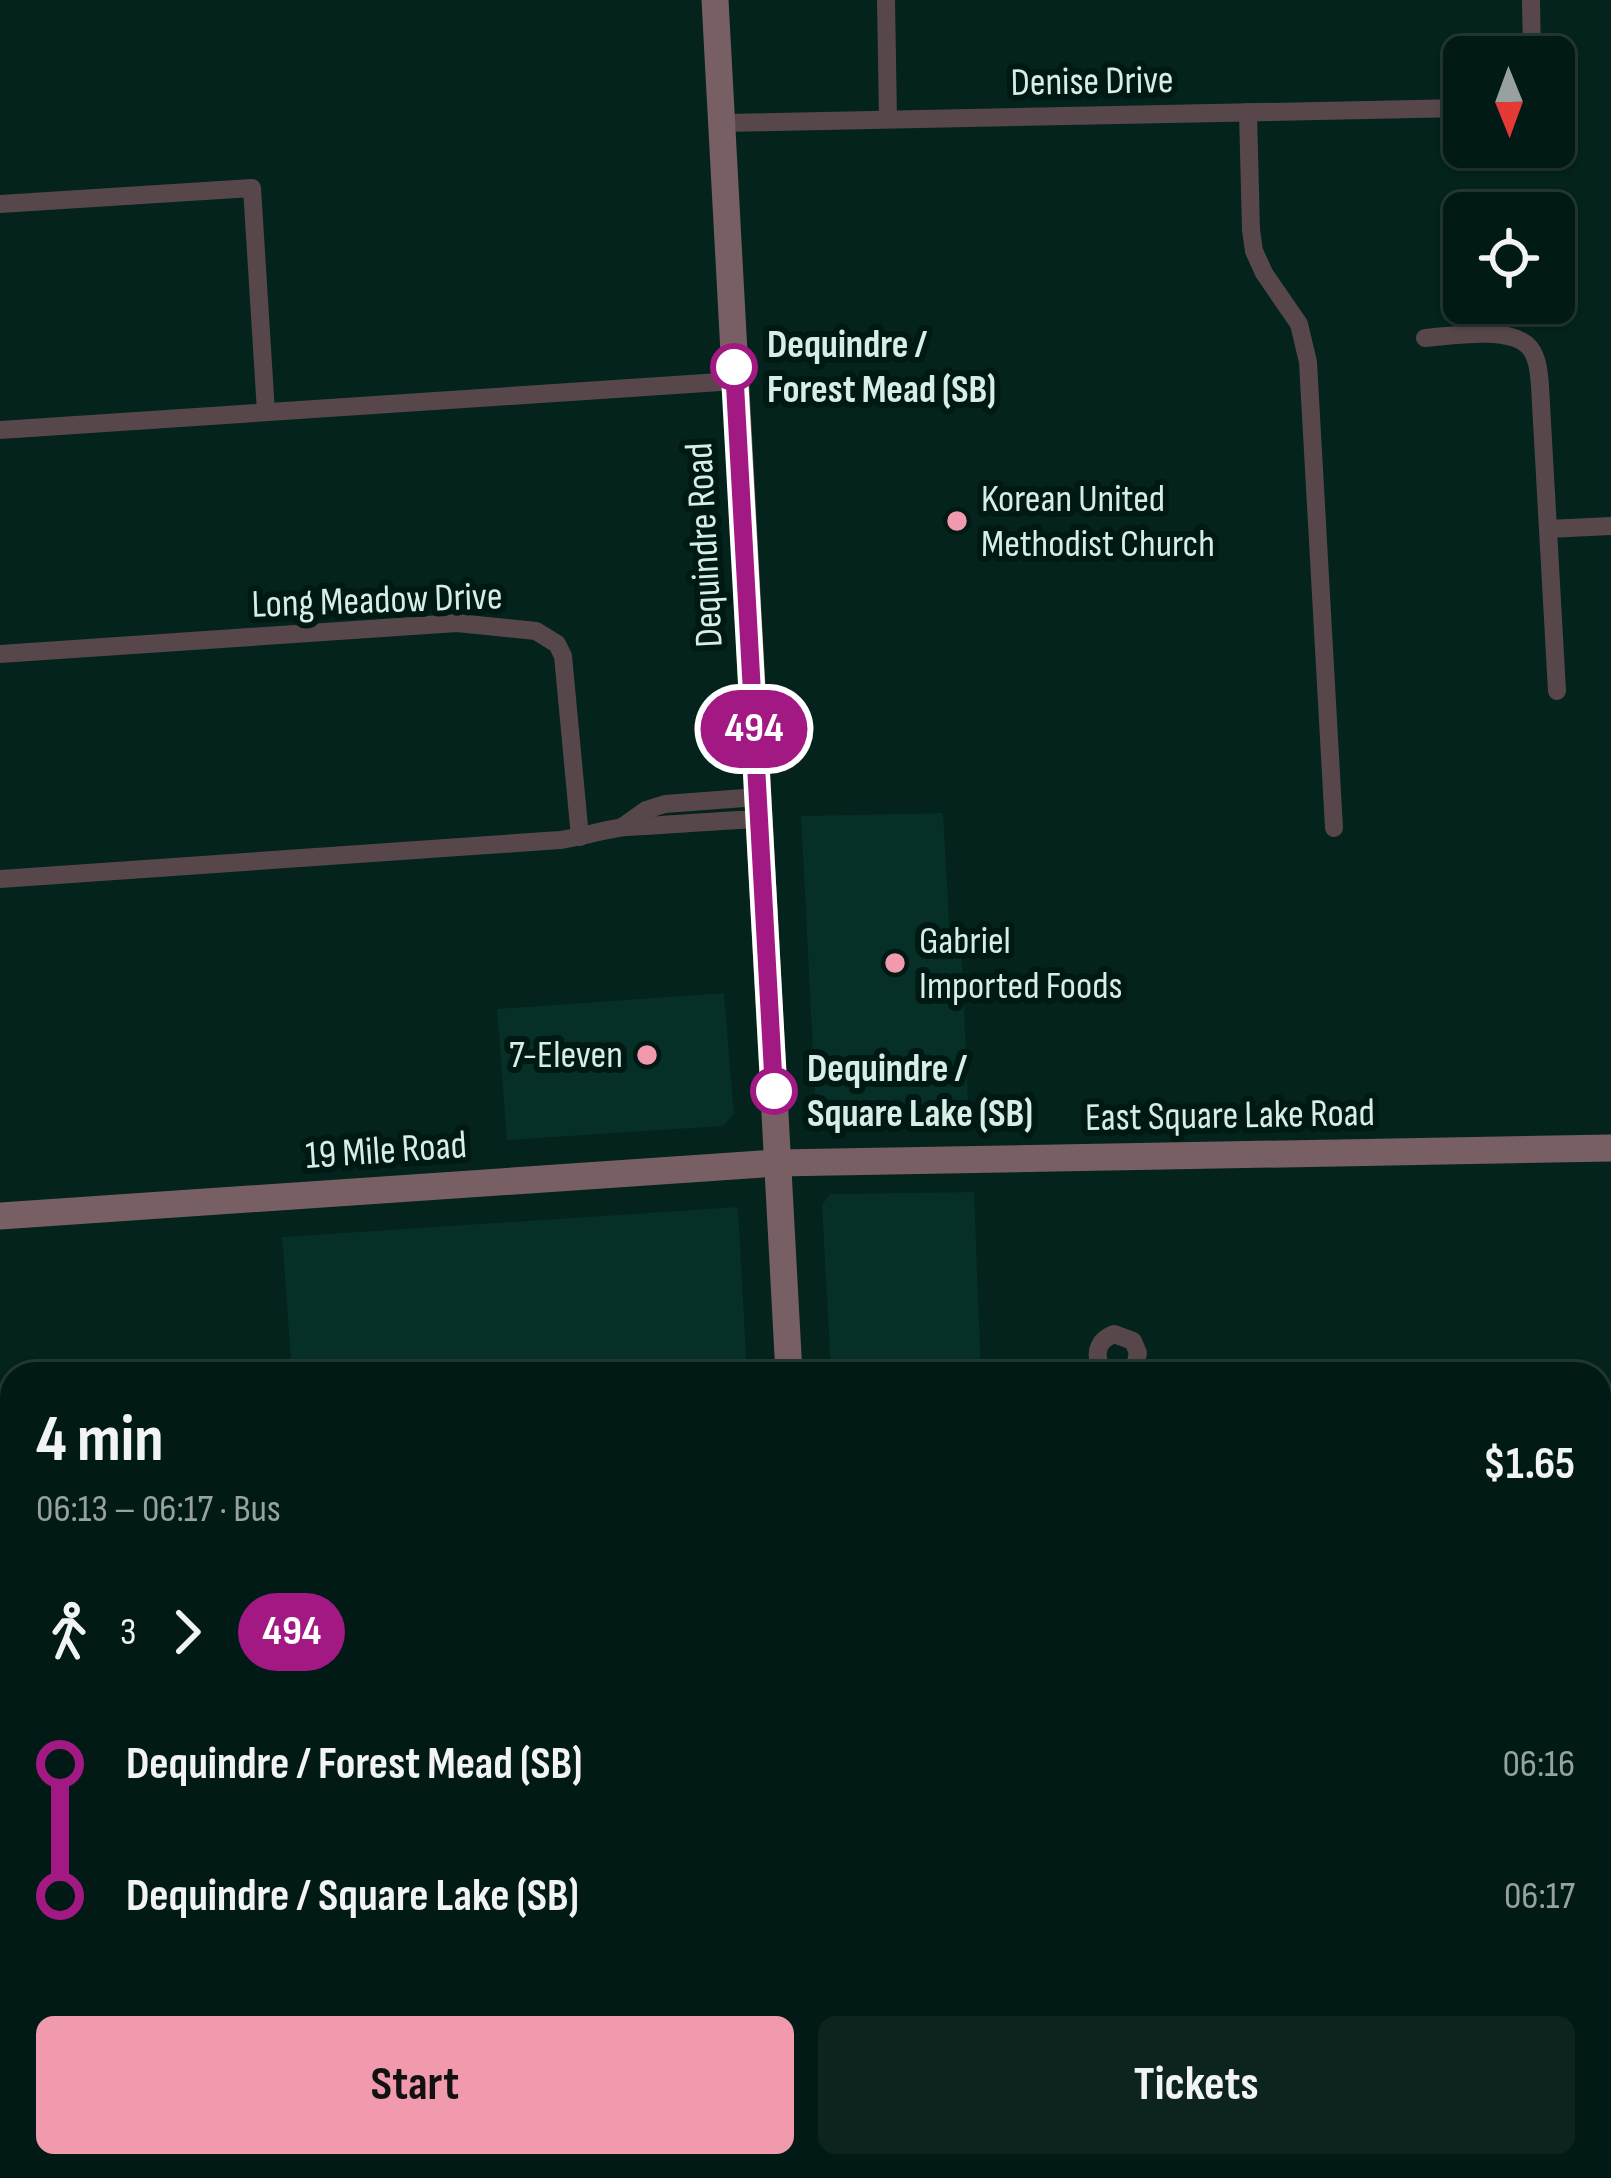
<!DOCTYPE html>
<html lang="en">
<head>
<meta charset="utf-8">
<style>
  body { margin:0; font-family:"Sofia Sans Condensed",sans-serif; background:#0c231e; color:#f1f3f6; height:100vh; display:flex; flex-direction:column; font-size:45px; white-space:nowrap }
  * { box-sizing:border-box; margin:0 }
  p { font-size:39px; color:#96a1a0 }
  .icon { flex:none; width:66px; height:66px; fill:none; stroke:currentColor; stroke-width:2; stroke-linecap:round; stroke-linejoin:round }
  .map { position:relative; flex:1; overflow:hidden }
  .sheet { position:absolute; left:0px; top:1362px; width:1611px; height:816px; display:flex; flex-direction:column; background:#021a15; border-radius:36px 36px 0 0; box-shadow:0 3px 9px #0004,0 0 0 3px #233834 }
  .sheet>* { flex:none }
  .badge { padding:0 24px; border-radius:39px; font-size:42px; line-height:78px }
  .needle { width:78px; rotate:179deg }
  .fabs { position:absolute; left:1443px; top:36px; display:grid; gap:24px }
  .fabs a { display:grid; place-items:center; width:132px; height:132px; border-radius:18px; background:#021a15; box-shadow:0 3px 9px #0004,0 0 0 3px #233834; font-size:60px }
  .map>.badge { position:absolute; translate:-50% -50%; box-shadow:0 0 0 6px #fff }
  .legs { display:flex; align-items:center; gap:18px; height:132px; padding:0 36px; font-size:39px }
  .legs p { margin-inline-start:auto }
  .head { display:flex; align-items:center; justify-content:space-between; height:204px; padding:0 36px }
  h1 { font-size:66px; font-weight:700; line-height:90px }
  .cta { display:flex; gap:24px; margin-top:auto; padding:24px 36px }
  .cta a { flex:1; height:138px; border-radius:18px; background:#f29aad; color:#111; font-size:48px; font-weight:700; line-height:138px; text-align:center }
  .cta a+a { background:#0c231e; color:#f1f3f6 }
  ul { padding:0 36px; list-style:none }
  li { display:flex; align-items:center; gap:42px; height:132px; font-size:45px }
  li i { display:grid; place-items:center; width:18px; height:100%; margin:0 15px; background:currentColor }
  li i::after { content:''; width:30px; height:30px; margin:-15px; border:9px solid; border-radius:50%; background:#021a15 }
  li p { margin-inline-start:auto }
  li:first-child i { background:linear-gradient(#0000 50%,currentColor 0) }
  li:last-child i { background:linear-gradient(currentColor 50%,#0000 0) }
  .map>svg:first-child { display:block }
</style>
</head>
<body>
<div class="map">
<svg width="1611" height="2178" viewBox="0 0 1611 2178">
  <rect width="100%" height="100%" fill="#03231c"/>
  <!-- built -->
  <g fill="#062f27">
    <path d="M 943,813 L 950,936 L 961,936 L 969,1125 L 919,1126 L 828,1119 L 816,1111 L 801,816 Z"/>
    <path d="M 724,993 L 734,1114 L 723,1126 L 507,1140 L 497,1009 Z"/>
    <path d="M 974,1192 L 981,1374 L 831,1374 L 822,1205 L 830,1194 Z"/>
    <path d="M 738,1207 L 747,1374 L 292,1374 L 282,1237 Z"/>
  </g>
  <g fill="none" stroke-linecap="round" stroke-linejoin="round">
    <!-- stream -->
    <g stroke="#70938a" stroke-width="4.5">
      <path d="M 0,1461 L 12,1469"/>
      <path d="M 1599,1598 L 1611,1598"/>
    </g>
    <!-- street -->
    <g stroke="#57474a" stroke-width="18">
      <path d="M 886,0 L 888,119"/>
      <path d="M 1531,0 L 1532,57"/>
      <path d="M 1248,112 L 1251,230 L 1254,251 L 1264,273 L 1299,324 L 1308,362 L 1334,828"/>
      <path d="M 721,123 L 1464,108"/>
      <path d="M 0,204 L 252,188 L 266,412"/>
      <path d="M 1425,338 C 1452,336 1511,325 1530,348 C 1538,358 1539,374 1540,386 L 1557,691"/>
      <path d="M 0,430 L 735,381"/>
      <path d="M 1548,529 L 1611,526"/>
      <path d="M 0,654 L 457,623 L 536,631 L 557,644 L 563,656 L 580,837"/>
      <path d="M 622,827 L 646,810 L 665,804 L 758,797"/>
      <path d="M 0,879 L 560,840 C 582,837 605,829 626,827 C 670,825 714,821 759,819"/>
      <path d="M 1113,1374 L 1100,1365 C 1094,1351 1100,1339 1114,1334 L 1133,1341 L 1138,1353 L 1135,1366 L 1122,1374"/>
      <path d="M 1599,1402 L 1611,1402"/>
      <path d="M 1599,1738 L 1611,1738"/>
      <path d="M 0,2023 L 12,2027"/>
      <path d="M 655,2166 L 656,2178"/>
      <path d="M 1195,2166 L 1197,2178"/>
      <path d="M 1414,2166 L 1415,2178"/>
    </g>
    <!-- secondary -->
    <g stroke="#785f63" stroke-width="27">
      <path d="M 715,0 L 789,1374"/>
      <path d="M 0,1216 L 777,1163 L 1611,1148"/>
      <path d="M 832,2166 L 832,2178"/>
    </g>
  </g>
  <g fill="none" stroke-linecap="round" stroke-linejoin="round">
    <defs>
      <path id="line-1" d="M 734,367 L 774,1091"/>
    </defs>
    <!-- line-1 casing -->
    <use href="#line-1" stroke="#fff" stroke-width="27"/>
    <!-- line-1 -->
    <use href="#line-1" stroke="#a31984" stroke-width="18"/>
  </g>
  <!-- markers -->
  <g fill="#fff" stroke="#a31984" stroke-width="6">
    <circle cx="734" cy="367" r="21"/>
    <circle cx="774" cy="1091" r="21"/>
  </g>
  <g fill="#f29aad" stroke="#001913" stroke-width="4.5">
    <circle cx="957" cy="521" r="12"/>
    <circle cx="895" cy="963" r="12"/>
    <circle cx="647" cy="1055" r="12"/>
  </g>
  <g text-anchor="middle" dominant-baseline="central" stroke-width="12" stroke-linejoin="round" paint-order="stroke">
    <!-- street labels -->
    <g font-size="39" fill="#d7ede7" stroke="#001913">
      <text transform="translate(1092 82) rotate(-1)">Denise Drive</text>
      <text transform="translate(705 545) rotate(-93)">Dequindre Road</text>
      <text transform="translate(377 601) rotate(-2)">Long Meadow Drive</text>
      <text transform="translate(1230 1116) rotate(-1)">East Square Lake Road</text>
      <text transform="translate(386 1151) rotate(-4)">19 Mile Road</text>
    </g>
    <!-- stop labels -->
    <g font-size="39" font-weight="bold" fill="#d7ede7" stroke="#001913" text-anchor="start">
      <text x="767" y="345">Dequindre /<tspan x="767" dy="45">Forest Mead (SB)</tspan></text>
      <text x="807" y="1069">Dequindre /<tspan x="807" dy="45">Square Lake (SB)</tspan></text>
    </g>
    <!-- poi labels -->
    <g font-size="39" fill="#d7ede7" stroke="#001913" text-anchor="start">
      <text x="981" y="499">Korean United<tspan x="981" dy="45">Methodist Church</tspan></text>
      <text x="919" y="941">Gabriel<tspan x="919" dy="45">Imported Foods</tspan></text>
      <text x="623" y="1055" text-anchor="end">7-Eleven</text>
    </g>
  </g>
</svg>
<div class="fabs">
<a><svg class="needle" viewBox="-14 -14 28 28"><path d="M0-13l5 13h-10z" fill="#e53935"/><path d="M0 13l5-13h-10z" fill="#96a1a0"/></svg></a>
<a><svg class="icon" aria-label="locate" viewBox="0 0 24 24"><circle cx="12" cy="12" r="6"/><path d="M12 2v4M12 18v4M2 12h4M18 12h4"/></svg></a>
</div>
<b class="badge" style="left:754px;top:729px;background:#a31984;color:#fff">494</b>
<section class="sheet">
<div class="head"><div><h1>4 min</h1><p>06:13 – 06:17 · Bus</p></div><b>$1.65</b></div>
<div class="legs"><svg class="icon" aria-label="walk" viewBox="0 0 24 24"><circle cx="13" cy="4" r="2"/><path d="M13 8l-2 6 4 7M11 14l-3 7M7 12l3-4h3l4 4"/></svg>3<svg class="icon" aria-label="forward" viewBox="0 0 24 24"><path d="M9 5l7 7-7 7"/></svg><b class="badge" style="background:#a31984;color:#fff">494</b></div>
<ul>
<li><i style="color:#a31984"></i><b>Dequindre / Forest Mead (SB)</b><p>06:16</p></li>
<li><i style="color:#a31984"></i><b>Dequindre / Square Lake (SB)</b><p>06:17</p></li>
</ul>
<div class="cta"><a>Start</a><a>Tickets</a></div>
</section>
</div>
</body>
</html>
